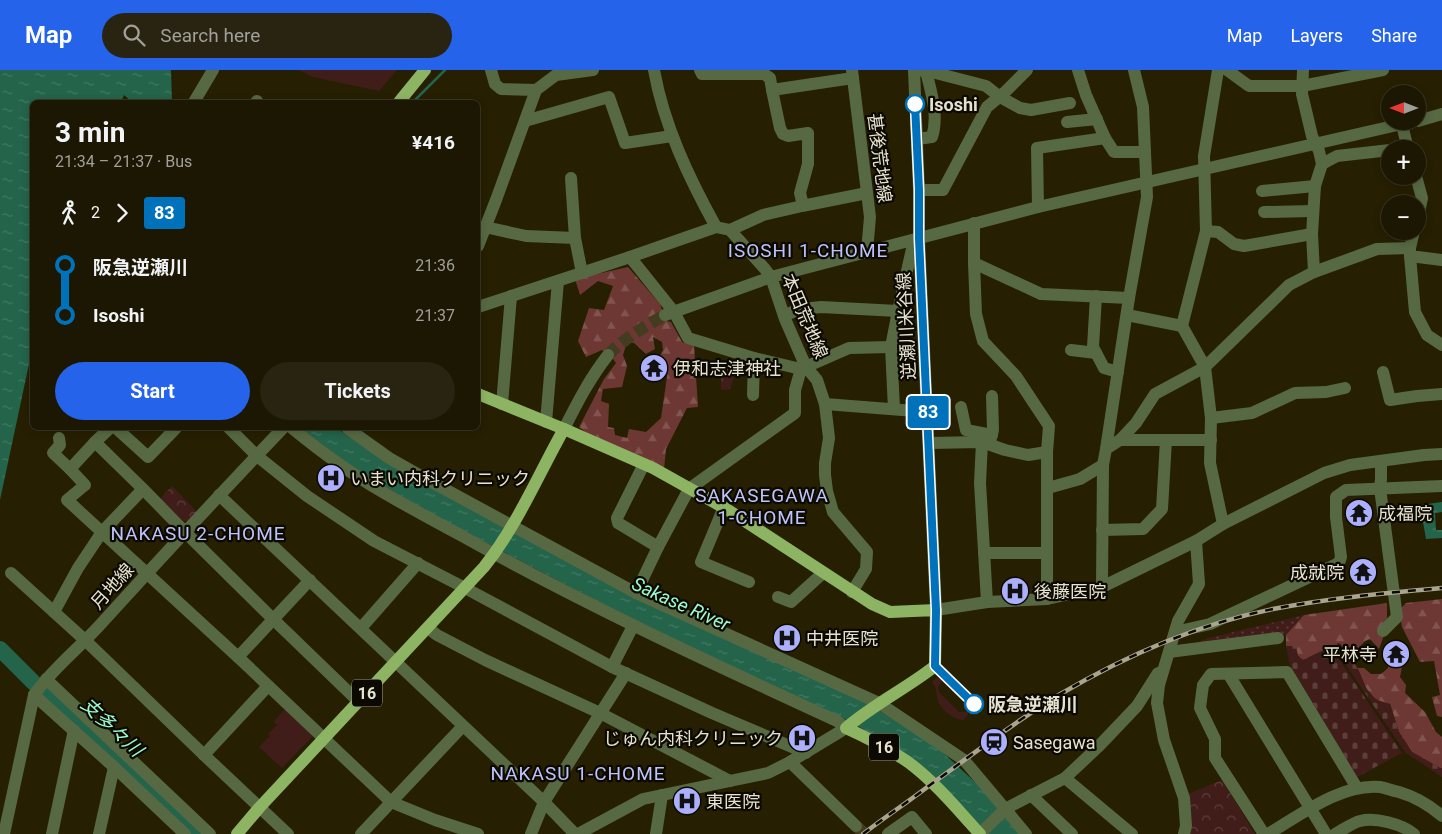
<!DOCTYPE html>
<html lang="en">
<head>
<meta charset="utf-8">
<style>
  body { margin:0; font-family:Roboto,"Noto Sans JP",sans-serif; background:#292411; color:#f1f3f6; height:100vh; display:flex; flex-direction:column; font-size:19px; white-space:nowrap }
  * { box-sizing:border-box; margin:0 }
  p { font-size:16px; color:#a09f99 }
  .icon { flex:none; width:28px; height:28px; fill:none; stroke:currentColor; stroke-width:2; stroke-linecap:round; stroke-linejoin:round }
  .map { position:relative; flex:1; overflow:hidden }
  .drawer { position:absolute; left:30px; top:30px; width:450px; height:330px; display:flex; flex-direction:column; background:#1c1702; border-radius:8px; box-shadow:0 2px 8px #0003,0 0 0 1px #3a3624 }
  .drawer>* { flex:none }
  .badge { padding:0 10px; border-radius:4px; font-size:18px; line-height:32px }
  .needle { width:32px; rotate:270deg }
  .fabs { position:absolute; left:1381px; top:15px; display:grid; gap:10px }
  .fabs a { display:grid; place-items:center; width:45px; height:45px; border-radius:50%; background:#1c1702; box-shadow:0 2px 8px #0003,0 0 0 1px #3a3624; font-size:25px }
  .map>.badge { position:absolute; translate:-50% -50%; box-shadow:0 0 0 2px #fff }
  .legs { display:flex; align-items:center; gap:8px; height:55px; padding:0 25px; font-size:16px }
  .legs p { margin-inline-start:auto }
  .headline { display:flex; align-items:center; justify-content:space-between; height:85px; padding:0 25px }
  h1 { font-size:28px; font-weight:700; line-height:38px }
  .primary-button { display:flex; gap:10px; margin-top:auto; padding:10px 25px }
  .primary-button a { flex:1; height:58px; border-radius:30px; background:#2563eb; color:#fff; font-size:20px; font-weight:700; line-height:58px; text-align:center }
  .primary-button a+a { background:#292411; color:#f1f3f6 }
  ul { padding:0 25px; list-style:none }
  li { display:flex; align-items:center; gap:18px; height:50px; font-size:19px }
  li i { display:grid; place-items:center; width:8px; height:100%; margin:0 6px; background:currentColor }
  li i::after { content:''; width:12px; height:12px; margin:-6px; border:4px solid; border-radius:50%; background:#1c1702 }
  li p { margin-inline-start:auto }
  li:first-child i { background:linear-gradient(#0000 50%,currentColor 0) }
  li:last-child i { background:linear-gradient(currentColor 50%,#0000 0) }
  header { display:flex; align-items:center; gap:30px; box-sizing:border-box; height:70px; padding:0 25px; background:#2563eb; color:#fff }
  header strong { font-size:24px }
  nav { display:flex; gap:28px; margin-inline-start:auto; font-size:18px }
  .search { width:350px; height:45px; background:#292411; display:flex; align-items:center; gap:12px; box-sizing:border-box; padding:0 18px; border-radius:28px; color:#a09f99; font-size:19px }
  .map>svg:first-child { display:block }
</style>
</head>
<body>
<header>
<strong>Map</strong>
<div class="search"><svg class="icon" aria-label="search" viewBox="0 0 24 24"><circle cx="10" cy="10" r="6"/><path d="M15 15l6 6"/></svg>Search here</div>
<nav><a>Map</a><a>Layers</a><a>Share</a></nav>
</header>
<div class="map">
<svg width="1442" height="764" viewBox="0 0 1442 764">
  <defs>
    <pattern id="grass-dots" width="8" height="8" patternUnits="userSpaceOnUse" patternTransform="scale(1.25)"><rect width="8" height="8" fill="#411d1a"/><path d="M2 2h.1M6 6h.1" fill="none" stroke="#5c3e3a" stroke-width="1.8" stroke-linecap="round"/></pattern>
    <pattern id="forest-firs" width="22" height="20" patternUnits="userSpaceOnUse" patternTransform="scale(1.25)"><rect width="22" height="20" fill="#6d3733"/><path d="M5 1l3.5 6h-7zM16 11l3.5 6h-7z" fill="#825450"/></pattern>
    <pattern id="cemetery-stones" width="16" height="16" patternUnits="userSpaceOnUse" patternTransform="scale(1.25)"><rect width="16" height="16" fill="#411d1a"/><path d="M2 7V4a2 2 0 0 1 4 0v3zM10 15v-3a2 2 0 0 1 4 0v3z" fill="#5c3e3a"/></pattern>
    <pattern id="park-crowns" width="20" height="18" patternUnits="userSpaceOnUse" patternTransform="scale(1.25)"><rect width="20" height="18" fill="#411d1a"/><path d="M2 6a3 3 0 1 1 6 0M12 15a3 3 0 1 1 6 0" fill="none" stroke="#5c3e3a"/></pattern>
    <pattern id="water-ripples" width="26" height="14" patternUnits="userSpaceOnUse" patternTransform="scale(1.25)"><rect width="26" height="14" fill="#23644b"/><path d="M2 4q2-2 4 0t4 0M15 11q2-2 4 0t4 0" fill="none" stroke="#437a64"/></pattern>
  </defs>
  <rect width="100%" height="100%" fill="#261f02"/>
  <!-- grass -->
  <path fill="url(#grass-dots)" d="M 1304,545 L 1286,565 L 1193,577 L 1191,575 L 1209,568 Z"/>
  <!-- forest -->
  <g fill="url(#forest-firs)" fill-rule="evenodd">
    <path d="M 628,197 L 660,234 L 661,237 L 667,251 L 671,252 L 682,272 L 694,275 L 698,337 L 687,338 L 666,379 L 664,399 L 593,368 L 579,357 L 604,309 L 616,293 L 613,289 L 602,280 L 586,287 L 578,271 L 589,238 L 604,240 L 613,216 L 598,211 L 580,225 L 575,209 ZM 653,267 L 662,272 L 663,280 L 656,293 L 668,300 L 661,348 L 646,362 L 629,359 L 627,368 L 615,365 L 614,358 L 608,357 L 609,334 L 601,331 L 603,319 L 622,317 L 627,296 L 623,285 L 627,272 L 634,273 L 646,284 L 655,279 Z"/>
    <path d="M 1442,529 L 1442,647 L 1437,646 L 1432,627 L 1440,625 L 1434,591 L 1420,592 L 1402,557 L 1399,540 L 1406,533 Z"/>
    <path d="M 1387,533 L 1387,548 L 1383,553 L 1386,560 L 1379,579 L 1370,569 L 1365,571 L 1357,580 L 1349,583 L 1339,573 L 1303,590 L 1286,576 L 1286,565 L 1304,545 Z"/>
    <path d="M 1389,591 L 1402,597 L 1400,607 L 1406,615 L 1405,623 L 1425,642 L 1436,662 L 1442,667 L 1442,698 L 1440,698 L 1412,682 L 1399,662 L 1390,634 L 1377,631 L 1366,618 L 1357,598 L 1364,598 L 1371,604 L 1381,604 L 1388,598 Z"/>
  </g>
  <!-- cemetery -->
  <g fill="url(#cemetery-stones)">
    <path d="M 1339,573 C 1345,582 1353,590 1358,599 C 1368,619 1365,628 1390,634 L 1399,662 L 1412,682 L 1440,698 L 1442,698 L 1442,707 L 1405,682 L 1333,576 Z"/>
    <path d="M 1286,576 L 1296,576 L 1298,586 L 1303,590 L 1331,577 L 1402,683 L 1357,707 L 1290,595 Z"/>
  </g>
  <!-- park -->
  <g fill="url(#park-crowns)">
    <path d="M 721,296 L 737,296 L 730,319 L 721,320 Z"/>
    <path d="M 172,416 L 197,442 L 190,452 L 183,451 L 160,429 Z"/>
    <path d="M 1222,710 L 1255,764 L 1189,764 L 1188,724 Z"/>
  </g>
  <!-- garden -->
  <g fill="#411d1a">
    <path d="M 299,0 L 397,0 L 379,21 L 313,7 Z"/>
    <path d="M 936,608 L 941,609 L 941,613 L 938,617 L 939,622 L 959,642 L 968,642 L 968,645 L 963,650 C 954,649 941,640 938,631 C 936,624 937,618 932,612 Z"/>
    <path d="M 286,638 L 312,663 L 312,667 L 282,698 L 259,677 L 270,666 L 268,664 L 277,655 L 274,651 Z"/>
  </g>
  <!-- water -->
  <g fill="url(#water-ripples)">
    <path d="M 0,0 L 171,0 L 172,32 L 132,32 L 124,25 L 121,32 L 32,32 L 32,280 L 0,430 Z"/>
    <path d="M 301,358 L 336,358 L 389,394 L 866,632 L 938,678 L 976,713 L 1020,764 L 985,764 L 877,667 L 843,648 L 699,585 L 428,442 L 349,395 Z"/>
    <path d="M 1442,432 L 1442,442 L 1435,443 L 1436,460 L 1442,460 L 1442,468 L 1426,469 L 1420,435 Z"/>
  </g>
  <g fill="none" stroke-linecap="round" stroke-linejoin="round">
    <!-- stream -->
    <path stroke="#23644b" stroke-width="2.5" d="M 413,32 L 445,0"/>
    <!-- river -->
    <path stroke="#23644b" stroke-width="16" d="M 0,579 L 33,612 L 196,764"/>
    <!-- minor-tunnel -->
    <g stroke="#433c21" stroke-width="12" stroke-dasharray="12 6" stroke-linecap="butt">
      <path d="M 608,285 C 625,268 644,257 665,245"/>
      <path d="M 856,756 L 865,764"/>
    </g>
    <!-- minor -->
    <g stroke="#566943" stroke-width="12">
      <path d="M 491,0 L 495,14 L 501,19 L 536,20"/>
      <path d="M 654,0 C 664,56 689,108 716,157 L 730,160 L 765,199 L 771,207 L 785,249 L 806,297 L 817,310 L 825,334 L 829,368 L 825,393 L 825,405 L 827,421 L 833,442 L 867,482 L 866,499 L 852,522"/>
      <path d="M 700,0 L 702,4 L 764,4 L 770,8 L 772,20 L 853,8"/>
      <path d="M 852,0 L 870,147 L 867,181"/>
      <path d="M 914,0 L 919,120 L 919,169 L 936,540 L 987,532 L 1047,529 L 1102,517 L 1196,471 L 1223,454 L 1324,403 L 1350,395 L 1424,385 L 1442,384"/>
      <path d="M 1078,0 L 1086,25 L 1105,68"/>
      <path d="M 1218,0 L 1204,86 L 1206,161 L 1182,256 L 1205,297 L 1211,348 L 1210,393 L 1223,454"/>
      <path d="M 1227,0 L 1249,16 L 1302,16 L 1383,0"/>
      <path d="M 1303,0 L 1302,24 L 1312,66 L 1319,81 L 1322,94 L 1315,116 L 1312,164 L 1314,202"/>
      <path d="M 914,1 L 924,0 L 986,16 L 1000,27 L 1020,38 L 1031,40 L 1070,33"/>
      <path d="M 772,20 L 780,58 L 783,64 L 788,66 L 808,63 L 808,94 L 800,123 L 803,135"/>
      <path d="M 194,32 L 213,0"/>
      <path d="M 256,32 L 257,31"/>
      <path d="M 525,51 L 609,27 L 625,73 L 672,66"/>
      <path d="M 1418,51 L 1442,44"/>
      <path d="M 1067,52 L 1097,49"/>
      <path d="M 1402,55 L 1408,79"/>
      <path d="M 917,69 L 932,67 C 939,45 931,22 926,1"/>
      <path d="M 1322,94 L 1337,86 L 1390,80"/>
      <path d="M 1416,106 L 1422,128 L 1418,147"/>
      <path d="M 571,108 L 575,168 L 582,203"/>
      <path d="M 919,120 L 943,120 L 987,37 L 1004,23 L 1027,0"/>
      <path d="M 1262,121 L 1315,116"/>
      <path d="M 1038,137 L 1037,78 L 1105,68 L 1114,82 L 1145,82"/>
      <path d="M 1264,142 L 1313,141"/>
      <path d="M 974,153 L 974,193 L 1041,224 L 1129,228"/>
      <path d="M 485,157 L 526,166 L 575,168"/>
      <path d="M 730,160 L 763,145 L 802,136 L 867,123"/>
      <path d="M 1206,161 L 1218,162 L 1234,174 L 1244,176 L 1312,164"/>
      <path d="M 478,176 L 496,130 L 536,20 L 556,5 L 593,0"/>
      <path d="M 1410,178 L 1414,161"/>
      <path d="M 1410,186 L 1415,242 L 1427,265 L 1442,275"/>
      <path d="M 630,187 L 674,242 L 688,268 L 754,288 L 801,299 L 849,278 L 891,277"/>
      <path d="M 974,193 L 976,244 L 983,271 L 1016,306 L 1049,356 L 1047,382 L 1047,529"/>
      <path d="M 1096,226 L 1093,277 L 1104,298 L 1118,302"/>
      <path d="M 478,237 L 630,187 L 716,157"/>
      <path d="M 665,245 L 771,207 L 1038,137 L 1415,51"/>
      <path d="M 784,245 L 802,239 L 821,237 L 898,241"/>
      <path d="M 1127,245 L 1182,256"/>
      <path d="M 1071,280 L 1096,283"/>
      <path d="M 1383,302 L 1390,330 L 1417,326 L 1442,324"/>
      <path d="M 753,325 L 754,288"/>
      <path d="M 502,334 L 511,226"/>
      <path d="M 825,334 L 928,342"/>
      <path d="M 961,337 L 966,360 L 992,365"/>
      <path d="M 894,339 L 891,277 L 898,241 L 914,170"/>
      <path d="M 1211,348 L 1252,343 L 1295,323 L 1326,322 L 1345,318"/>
      <path d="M 546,352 L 558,211"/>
      <path d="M 110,358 L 95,372 L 143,419 L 185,462 L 273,549 L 359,632"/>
      <path d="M 116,358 L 148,387 L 176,358"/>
      <path d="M 229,358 L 257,386 L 307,426 L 374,471 L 465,518 L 612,597 L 712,643 L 806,683"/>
      <path d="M 292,358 C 320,381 350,403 381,421 C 408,437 436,452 464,467 C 585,535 711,593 837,651 L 846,658 L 790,692 L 768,703 L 643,729 L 578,764"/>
      <path d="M 347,358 L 389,388 L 428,410 L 636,523 L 879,633 L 964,690 L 1026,764"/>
      <path d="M 564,359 C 577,333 590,308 608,285"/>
      <path d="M 59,368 L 60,375 L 53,383 L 70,399 L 95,372"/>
      <path d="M 1120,370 L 1211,370"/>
      <path d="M 982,372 L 1005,380 L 1028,385 L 1047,382"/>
      <path d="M 990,372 L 993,360 L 992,326"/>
      <path d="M 929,373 L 982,372 L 980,413 L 987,532"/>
      <path d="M 1106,379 L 1129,228 L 1147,127 L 1143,37 L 1134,0"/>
      <path d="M 1381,391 L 1381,409 L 1380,418 L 1397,547 L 1383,561"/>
      <path d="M 644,394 L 617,448 L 618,453 L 658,477"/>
      <path d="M 70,399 L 85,415 L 67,430 L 238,587 L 391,732 L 435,750 L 478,764"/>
      <path d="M 1048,418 L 1080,409 L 1103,395 L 1106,379 L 1120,370 L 1136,353 L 1155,324 L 1205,297 L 1289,215 L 1314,202 L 1377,179 L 1410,178 L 1410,186 L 1442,190"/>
      <path d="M 219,425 L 544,732 L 575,764"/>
      <path d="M 724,437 L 701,492 L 749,512"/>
      <path d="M 1102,460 L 1143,459 L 1162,439 L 1166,370"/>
      <path d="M 984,483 L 1047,483"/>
      <path d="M 11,503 L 86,571 L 204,685 L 288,764"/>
      <path d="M 1102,517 L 1103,395"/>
      <path d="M 636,523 L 658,477 L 689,419 L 795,343 L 795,320 L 801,299"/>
      <path d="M 778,527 L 791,532 L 823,503"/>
      <path d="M 54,542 L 78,498 L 102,462 L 143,419"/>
      <path d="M 361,558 L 418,493"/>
      <path d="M 428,558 L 437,565 L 485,590 L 600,643 L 730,711"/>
      <path d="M 1175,562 L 1210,554 L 1339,493 L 1341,487 L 1336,447 L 1336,427 L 1346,420 L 1442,416"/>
      <path d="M 1169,582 L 1278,568"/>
      <path d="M 238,587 L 310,510"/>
      <path d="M 612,597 L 633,556"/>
      <path d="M 1229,605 L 1326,764"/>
      <path d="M 46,609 L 210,764"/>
      <path d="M 34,625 L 114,697 L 185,764"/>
      <path d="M 204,685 L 268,616"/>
      <path d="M 790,692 L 856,756"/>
      <path d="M 1065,708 L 1132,764"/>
      <path d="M 1031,725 L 1072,764"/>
      <path d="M 4,764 L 34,625 C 52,599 78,579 99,556 C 160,489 221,423 283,358"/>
      <path d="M 52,764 L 74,660"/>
      <path d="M 99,764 L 114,697"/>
      <path d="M 361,764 L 463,656"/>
      <path d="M 531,764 L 544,732 L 626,603"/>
      <path d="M 656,764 L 662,725"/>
      <path d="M 888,764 L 912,747 L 926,764"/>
      <path d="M 980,764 L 1005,739 L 1065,708 L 1098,677 L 1137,636 L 1158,603"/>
      <path d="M 1184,764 L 1186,756 L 1184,728 L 1164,670 L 1157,633 L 1159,615 L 1178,551 L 1199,514 L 1196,471"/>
      <path d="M 1264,764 L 1215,688 L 1215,669 L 1200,638 L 1203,615 L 1211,604 L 1287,602 L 1357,718"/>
      <path d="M 1268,764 C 1300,745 1342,713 1380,717 C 1386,718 1393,721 1399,722 C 1416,727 1428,734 1442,746"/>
      <path d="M 1335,764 C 1343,760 1352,753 1360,751 C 1375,747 1402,754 1414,764"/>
    </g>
    <!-- major -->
    <g stroke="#8db463" stroke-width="12">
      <path d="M 399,32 L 425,0"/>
      <path d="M 478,324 L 564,359 L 653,398 L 728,440 L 872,534 L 890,542 L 936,540 L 935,596 C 907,618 874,634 846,658 C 868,668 889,679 908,692 C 935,712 957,739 980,764"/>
      <path d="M 237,764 L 259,738 L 484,497 C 517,456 538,405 564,359"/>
    </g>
    <defs>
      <path id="rail" d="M 863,764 C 885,747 908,732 930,715 C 972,685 1013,653 1057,626 C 1123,587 1198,554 1273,539 C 1329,528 1386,523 1442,518"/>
    </defs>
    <!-- rail casing -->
    <use href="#rail" stroke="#a9a48f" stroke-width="4.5"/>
    <!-- rail -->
    <use href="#rail" stroke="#0c0901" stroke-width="2.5" stroke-dasharray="8" stroke-linecap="butt"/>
  </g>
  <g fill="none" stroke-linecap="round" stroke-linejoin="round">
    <defs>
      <path id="line-1" d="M 915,34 L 919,120 L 919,169 L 936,540 L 935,596 L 974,634"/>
    </defs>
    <!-- line-1 casing -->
    <use href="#line-1" stroke="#fff" stroke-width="11"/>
    <!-- line-1 -->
    <use href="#line-1" stroke="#0072bc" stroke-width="8"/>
  </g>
  <!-- icons -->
  <defs>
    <symbol id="temple-disc" viewBox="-11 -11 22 22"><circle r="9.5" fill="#acaffb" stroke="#0c0901"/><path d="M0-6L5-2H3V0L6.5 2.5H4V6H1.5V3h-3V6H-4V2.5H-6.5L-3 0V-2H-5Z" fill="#111"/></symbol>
    <symbol id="hospital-disc" viewBox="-11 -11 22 22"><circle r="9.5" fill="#acaffb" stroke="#0c0901"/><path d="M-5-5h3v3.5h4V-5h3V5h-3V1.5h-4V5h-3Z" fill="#111"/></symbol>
    <symbol id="station-disc" viewBox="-11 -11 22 22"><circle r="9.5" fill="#acaffb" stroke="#0c0901"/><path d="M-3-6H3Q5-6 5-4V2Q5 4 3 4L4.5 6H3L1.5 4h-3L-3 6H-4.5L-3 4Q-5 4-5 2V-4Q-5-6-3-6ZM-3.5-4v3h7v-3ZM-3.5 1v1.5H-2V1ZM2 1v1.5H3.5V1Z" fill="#111"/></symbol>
  </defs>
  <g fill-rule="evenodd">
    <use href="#temple-disc" x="638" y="282" width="32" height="32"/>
    <use href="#hospital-disc" x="315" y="392" width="32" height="32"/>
    <use href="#temple-disc" x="1343" y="427" width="32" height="32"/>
    <use href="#temple-disc" x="1347" y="486" width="32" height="32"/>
    <use href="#hospital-disc" x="999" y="505" width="32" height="32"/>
    <use href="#hospital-disc" x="771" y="552" width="32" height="32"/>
    <use href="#temple-disc" x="1380" y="568" width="32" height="32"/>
    <use href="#hospital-disc" x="786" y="652" width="32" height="32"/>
    <use href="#station-disc" x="978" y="656" width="32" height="32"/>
    <use href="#hospital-disc" x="671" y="715" width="32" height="32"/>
  </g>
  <!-- markers -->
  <g fill="#fff" stroke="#0072bc" stroke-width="2.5">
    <circle cx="915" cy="34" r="9"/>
    <circle cx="974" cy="634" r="9"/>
  </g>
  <g text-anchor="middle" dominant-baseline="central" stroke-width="4.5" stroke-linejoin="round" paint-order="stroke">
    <!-- shield labels -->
    <g fill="#0c0901" stroke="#a5a193" stroke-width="1">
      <rect x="352" y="609.5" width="30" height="27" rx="4"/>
      <rect x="869" y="663.5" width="30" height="27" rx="4"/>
    </g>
    <g font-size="16" font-weight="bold" fill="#e6e2d1">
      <text x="367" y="623">16</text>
      <text x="884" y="677">16</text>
    </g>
    <!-- stop labels -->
    <g font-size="18" font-weight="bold" fill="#e6e2d1" stroke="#0c0901" text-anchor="start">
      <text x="929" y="34">Isoshi</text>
      <text x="988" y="634">阪急逆瀬川</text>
    </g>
    <!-- street labels -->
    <g font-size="18" fill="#e6e2d1" stroke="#0c0901">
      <text transform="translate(880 88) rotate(83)">甚後荒地線</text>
      <text transform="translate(805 246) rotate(67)">本田荒地線</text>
      <text transform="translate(906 256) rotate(-93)">逆瀬川米谷線</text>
      <text transform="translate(112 516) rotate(-48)">月地線</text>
    </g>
    <!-- poi labels -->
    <g font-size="18" fill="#e6e2d1" stroke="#0c0901" text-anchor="start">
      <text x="673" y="298">伊和志津神社</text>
      <text x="350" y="408">いまい内科クリニック</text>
      <text x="1378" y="443">成福院</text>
      <text x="1344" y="502" text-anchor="end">成就院</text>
      <text x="1034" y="521">後藤医院</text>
      <text x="806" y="568">中井医院</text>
      <text x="1377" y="584" text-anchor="end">平林寺</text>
      <text x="783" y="668" text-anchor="end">じゅん内科クリニック</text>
      <text x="1013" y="672">Sasegawa</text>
      <text x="706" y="731">東医院</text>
    </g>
    <!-- neighbourhood labels -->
    <g font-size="19" letter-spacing="1" fill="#bfc3fc" stroke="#0c0901">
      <text x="808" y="180">ISOSHI 1-CHOME</text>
      <text x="762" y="425">SAKASEGAWA<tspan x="762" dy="22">1-CHOME</tspan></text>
      <text x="198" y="463">NAKASU 2-CHOME</text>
      <text x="578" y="703">NAKASU 1-CHOME</text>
    </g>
    <!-- water labels -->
    <g font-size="19" font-style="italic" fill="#9bf9d0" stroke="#0c0901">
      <text transform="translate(681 534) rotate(24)">Sakase River</text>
      <text transform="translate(112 657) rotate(43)">支多々川</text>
    </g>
  </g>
</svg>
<div class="fabs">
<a><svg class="needle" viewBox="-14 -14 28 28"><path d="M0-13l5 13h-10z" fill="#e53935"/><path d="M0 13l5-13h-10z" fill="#a09f99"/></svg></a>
<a>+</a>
<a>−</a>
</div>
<b class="badge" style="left:928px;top:342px;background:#0072bc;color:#fff">83</b>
<section class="drawer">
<div class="headline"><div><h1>3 min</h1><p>21:34 – 21:37 · Bus</p></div><b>¥416</b></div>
<div class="legs"><svg class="icon" aria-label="walk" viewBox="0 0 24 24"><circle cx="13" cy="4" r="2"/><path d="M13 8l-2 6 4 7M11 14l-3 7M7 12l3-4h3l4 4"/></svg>2<svg class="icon" aria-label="forward" viewBox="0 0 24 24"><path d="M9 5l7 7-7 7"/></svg><b class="badge" style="background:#0072bc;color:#fff">83</b></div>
<ul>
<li><i style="color:#0072bc"></i><b>阪急逆瀬川</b><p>21:36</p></li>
<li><i style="color:#0072bc"></i><b>Isoshi</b><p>21:37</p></li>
</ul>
<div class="primary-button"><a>Start</a><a>Tickets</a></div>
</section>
</div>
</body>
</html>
